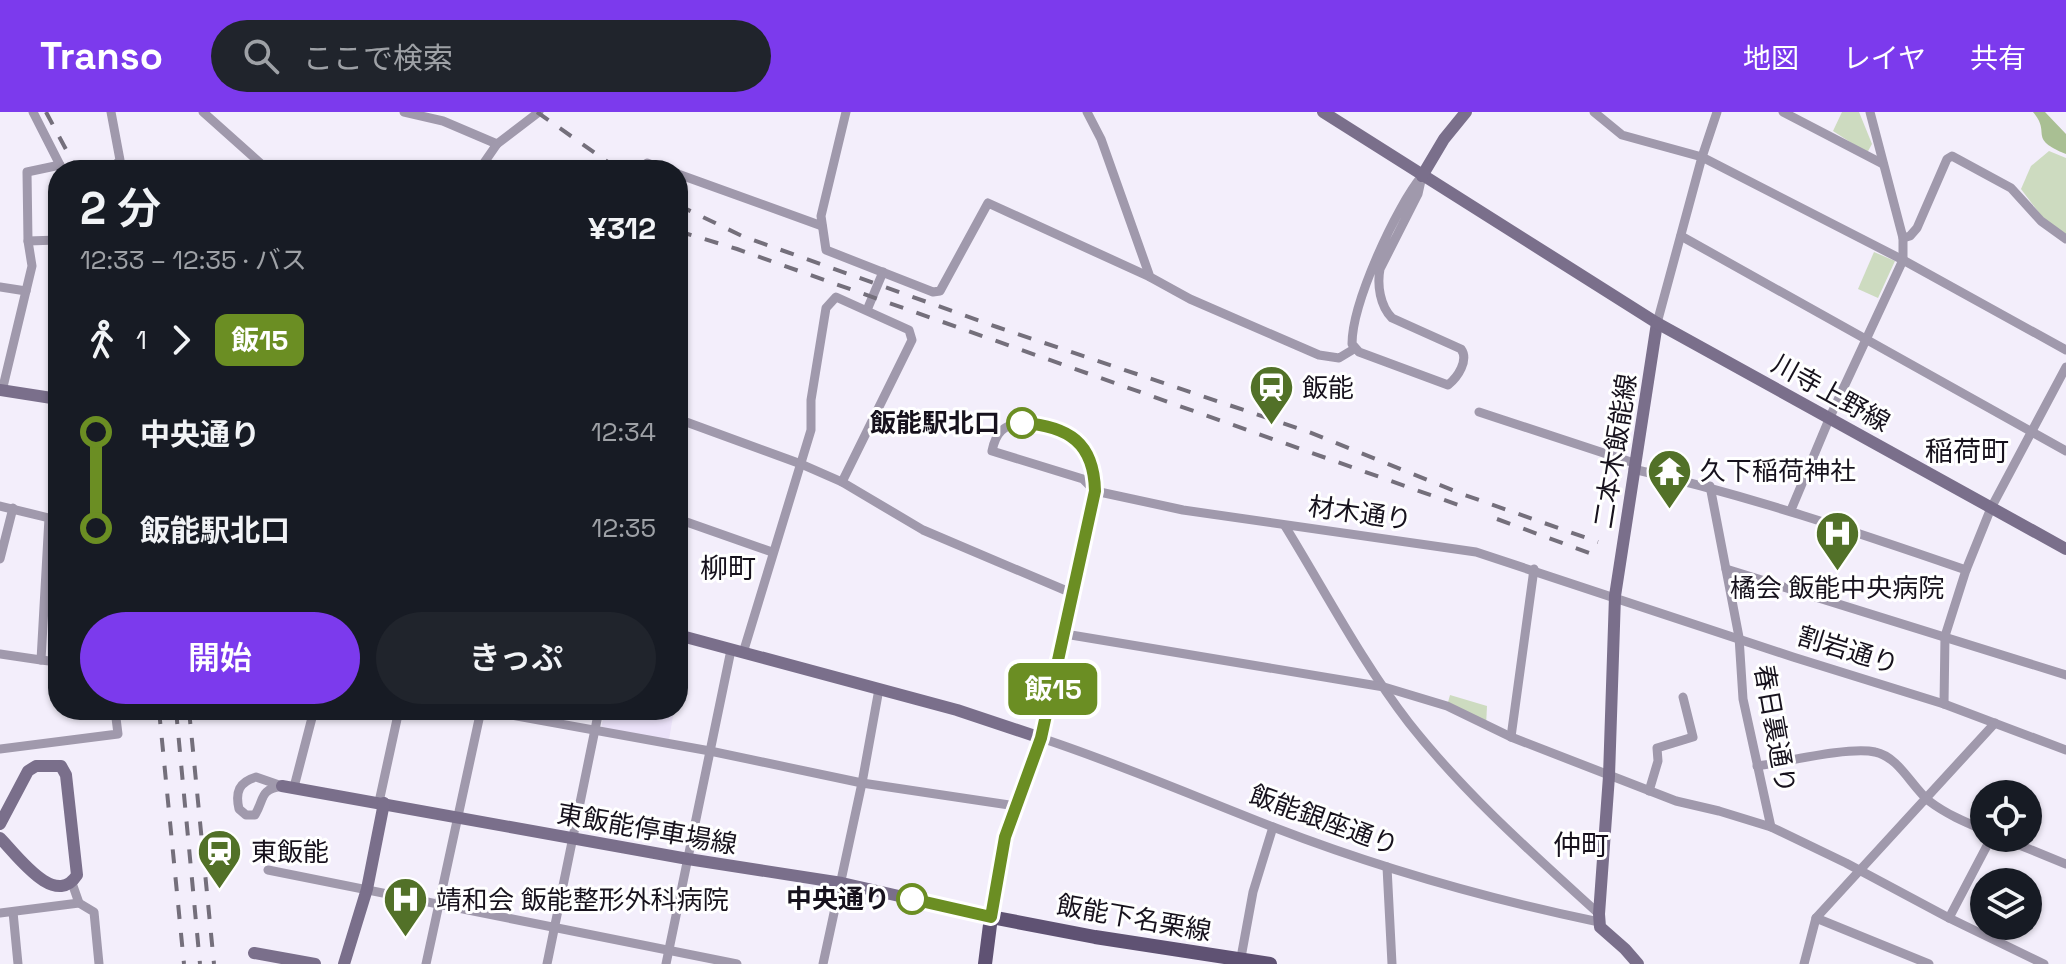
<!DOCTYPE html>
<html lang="ja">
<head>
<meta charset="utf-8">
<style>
  body { margin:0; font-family:"Space Grotesk","Noto Sans JP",sans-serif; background:#20242c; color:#f1f3f6; height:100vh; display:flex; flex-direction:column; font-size:30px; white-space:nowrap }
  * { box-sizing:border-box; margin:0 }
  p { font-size:26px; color:#9ea1a6 }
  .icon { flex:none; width:44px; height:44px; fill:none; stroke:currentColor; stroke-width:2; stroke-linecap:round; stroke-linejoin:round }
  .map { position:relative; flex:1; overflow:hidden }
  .drawer { position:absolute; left:48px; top:48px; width:640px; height:560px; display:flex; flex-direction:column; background:#171b24; border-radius:32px; box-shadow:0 2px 6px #0004 }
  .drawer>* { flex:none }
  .badge { padding:0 16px; border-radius:12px; font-size:28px; line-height:52px }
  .tools { position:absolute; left:1970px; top:668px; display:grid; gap:16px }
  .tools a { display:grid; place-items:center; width:72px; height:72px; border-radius:50%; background:#171b24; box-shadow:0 2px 6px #0004; font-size:40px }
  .map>.badge { position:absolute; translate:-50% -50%; box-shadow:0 0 0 4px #fff }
  .legs { display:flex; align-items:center; gap:12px; height:88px; padding:0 32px; font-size:26px }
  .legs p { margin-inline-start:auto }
  .summary { display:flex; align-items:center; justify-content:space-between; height:136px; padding:0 32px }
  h1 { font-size:44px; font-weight:600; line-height:60px }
  .button { display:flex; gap:16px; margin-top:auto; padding:16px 32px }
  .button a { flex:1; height:92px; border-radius:48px; background:#7c3aed; color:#fff; font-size:32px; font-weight:600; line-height:92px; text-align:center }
  .button a+a { background:#20242c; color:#f1f3f6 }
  ul { padding:0 32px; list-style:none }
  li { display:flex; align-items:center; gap:28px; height:96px; font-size:30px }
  li i { display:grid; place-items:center; width:12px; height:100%; margin:0 10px; background:currentColor }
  li i::after { content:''; width:20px; height:20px; margin:-10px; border:6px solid; border-radius:50%; background:#171b24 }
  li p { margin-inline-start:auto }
  li:first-child i { background:linear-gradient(#0000 50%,currentColor 0) }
  li:last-child i { background:linear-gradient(currentColor 50%,#0000 0) }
  header { display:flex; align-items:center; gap:48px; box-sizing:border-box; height:112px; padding:0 40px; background:#7c3aed; color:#fff }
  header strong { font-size:38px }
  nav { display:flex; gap:44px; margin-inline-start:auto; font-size:28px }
  .search { width:560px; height:72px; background:#20242c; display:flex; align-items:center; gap:20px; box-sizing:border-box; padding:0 28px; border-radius:44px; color:#9ea1a6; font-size:30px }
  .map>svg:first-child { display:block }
</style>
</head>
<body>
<header>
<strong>Transo</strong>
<div class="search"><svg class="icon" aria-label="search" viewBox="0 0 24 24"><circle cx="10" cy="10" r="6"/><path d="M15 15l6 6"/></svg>ここで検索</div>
<nav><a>地図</a><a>レイヤ</a><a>共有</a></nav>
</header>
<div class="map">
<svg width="2066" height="852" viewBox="0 0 2066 852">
  <rect width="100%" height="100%" fill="#f3eefb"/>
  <!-- built -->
  <path fill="#ebe2f9" d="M 605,598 L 674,598 L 669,628 L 601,617 Z"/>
  <!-- green -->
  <g fill="#cddbc0">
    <path d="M 1842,0 L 1859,0 L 1872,32 L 1867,41 L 1833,19 Z"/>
    <path d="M 2049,39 L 2066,46 L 2066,123 L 2043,106 L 2021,77 L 2031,54 Z"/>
    <path d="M 1874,140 L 1895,149 L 1878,186 L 1858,177 Z"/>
    <path d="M 1450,583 L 1487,594 L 1486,614 L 1447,594 Z"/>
  </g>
  <!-- water -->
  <path fill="#a9bf93" d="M 2033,0 L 2045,0 L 2066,22 L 2066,42 C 2027,26 2052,22 2033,0 Z"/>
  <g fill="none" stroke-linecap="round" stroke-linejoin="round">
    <!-- street -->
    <g stroke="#a099ac" stroke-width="9">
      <path d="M 33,0 L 61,55"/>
      <path d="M 203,0 L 268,58"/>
      <path d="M 404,0 L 443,9 L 497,32"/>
      <path d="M 846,0 L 821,104 L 826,138 L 933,180 L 940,179 L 988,91 L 1150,165"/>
      <path d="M 1087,0 L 1101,27 L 1150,165 L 1190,187 L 1319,243 L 1339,246 L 1354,237"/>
      <path d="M 1594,0 L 1622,23 L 1702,45 L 1903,148 L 2066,238"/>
      <path d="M 1783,0 L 1883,52"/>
      <path d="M 647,51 L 666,58"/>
      <path d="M 111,58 L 120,48 L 111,0"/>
      <path d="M 479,58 L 497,32 L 539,0"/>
      <path d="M 678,62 L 822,114"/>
      <path d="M 1422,64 L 1418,82 L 1380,157 C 1377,173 1380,194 1392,206 L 1461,237 C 1469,248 1458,265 1448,273 L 1359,240 L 1352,232 C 1352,191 1396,95 1422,64 Z"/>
      <path d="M 1681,124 L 2066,339"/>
      <path d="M 1903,126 L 1910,124 L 1917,116 L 1947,47 L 1952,44 L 2011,76 L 2041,109 L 2066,127"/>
      <path d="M 28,129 L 58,128"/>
      <path d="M 0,175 L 26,179"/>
      <path d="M 867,198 L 883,160"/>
      <path d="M 1657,211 L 1702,45 L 1717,0"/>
      <path d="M 2,279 L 32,154 L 28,129 L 27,60 L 60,53"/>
      <path d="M 1479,300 L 1634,351"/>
      <path d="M 678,307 L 801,352 L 842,370 L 923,418 L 1074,482"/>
      <path d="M 1022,311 C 1068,313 1094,331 1095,379 L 1083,367 L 992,339 C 996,320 1003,313 1022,311 Z"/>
      <path d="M 1633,357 C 1747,383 1856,420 1966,458"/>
      <path d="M 1710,374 L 1739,525 L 1743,587 L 1771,715"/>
      <path d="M 1095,379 L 1183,398 L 1476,440 L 1793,545 L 1944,592 L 2066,638"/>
      <path d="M 0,394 L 49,406"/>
      <path d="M 1791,398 L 1830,305 L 1903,148 L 1903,126 L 1870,0"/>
      <path d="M 678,407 L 772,440"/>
      <path d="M 58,408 L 49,406 L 41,548 L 58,550"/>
      <path d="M 1285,414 C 1325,479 1362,550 1409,611 C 1465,682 1532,741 1599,802"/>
      <path d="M 0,447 L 13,396"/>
      <path d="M 1726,457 L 2066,563"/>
      <path d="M 1065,522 L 1384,575 L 1447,594 L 1511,625 L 1676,689 L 1719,699 L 1771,715 L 1846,751 L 1949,806 L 2044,852"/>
      <path d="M 743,541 L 811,318 L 811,288 L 826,196 L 836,185 L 909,218 L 912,228 L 842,370"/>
      <path d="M 0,542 L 41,548"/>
      <path d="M 1944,592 L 1945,524 L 1966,458 L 1991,396 L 2066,255"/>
      <path d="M 483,598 L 710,639 L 862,671 L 1016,694"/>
      <path d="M 1511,625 L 1534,457"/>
      <path d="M 1041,626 C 1120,652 1196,685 1273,715 C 1379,756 1488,787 1599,810"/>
      <path d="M 0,637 L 118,622 L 115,598"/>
      <path d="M 1757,654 C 1785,650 1850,634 1875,640 C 1899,645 1911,674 1929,689 C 1946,702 1965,710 1984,718"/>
      <path d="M 256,665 L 282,674 C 259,678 265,686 255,703 L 246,703 L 239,697 C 235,680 239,670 256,665 Z"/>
      <path d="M 294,675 L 314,598"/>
      <path d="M 1649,679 L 1658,649 L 1657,636 L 1693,625 L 1683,585"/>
      <path d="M 379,690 L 399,598"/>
      <path d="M 2002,726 L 2066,752"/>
      <path d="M 1387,755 L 1392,852"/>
      <path d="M 268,758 L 737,852"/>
      <path d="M 72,771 L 79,791"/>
      <path d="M 13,800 L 18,852"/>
      <path d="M 0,801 L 79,791 L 94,800 L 99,852"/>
      <path d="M 1816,806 L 1929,852"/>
      <path d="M 1949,806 L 1991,726"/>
      <path d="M 1240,851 L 1253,780 L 1273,715"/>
      <path d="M 426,852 L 481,598"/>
      <path d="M 547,852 L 599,598"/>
      <path d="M 666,852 L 731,538"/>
      <path d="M 823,852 L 862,671 L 879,577"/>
      <path d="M 1804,852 L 1816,806 L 1995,611"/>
    </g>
    <!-- secondary -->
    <g stroke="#7a6f8b" stroke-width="12">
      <path d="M 1323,0 L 1657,211 L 1615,484 L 1609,664 L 1599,802 L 1600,815 L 1625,837 L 1638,852"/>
      <path d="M 1422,64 L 1444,27 L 1466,0"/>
      <path d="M 1657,211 L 2066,437"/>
      <path d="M 0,278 L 58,287"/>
      <path d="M 678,523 L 957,598 L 1041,626"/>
      <path d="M 282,674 L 688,747 L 842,771 L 991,805 L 1005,725 L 1041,626 L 1095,379"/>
      <path d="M 0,712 L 28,659 L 36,654 L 61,654 L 66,663 L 77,763 C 55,797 17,743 0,726"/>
      <path d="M 254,841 L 315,852"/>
      <path d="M 344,852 L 367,777 L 384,691"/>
    </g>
    <!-- primary -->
    <path stroke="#5f5273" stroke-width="14" d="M 985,852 L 991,805 L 1095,825 L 1270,852"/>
    <!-- rail -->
    <g stroke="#746f7b" stroke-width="4" stroke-dasharray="14 14" stroke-linecap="butt">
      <path d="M 46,0 L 77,58"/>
      <path d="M 537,0 L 619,58"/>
      <path d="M 678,93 L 742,124 L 997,215 L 1309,320 L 1462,382 L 1598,430"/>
      <path d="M 678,119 L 737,137 L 1467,396"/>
      <path d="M 1497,407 L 1592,442"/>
      <path d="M 159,598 L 184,852"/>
      <path d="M 176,598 L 200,852"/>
      <path d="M 189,598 L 214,852"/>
    </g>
  </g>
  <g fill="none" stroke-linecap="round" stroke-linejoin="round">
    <defs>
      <path id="line-1" d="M 912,787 L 991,805 L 1005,725 L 1041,626 L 1095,379 C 1094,331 1069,314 1022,311"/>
    </defs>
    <!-- line-1 casing -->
    <use href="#line-1" stroke="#fff" stroke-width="18"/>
    <!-- line-1 -->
    <use href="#line-1" stroke="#6b8e23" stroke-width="12"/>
  </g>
  <!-- icons -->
  <defs>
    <symbol id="station-pin" viewBox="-11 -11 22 30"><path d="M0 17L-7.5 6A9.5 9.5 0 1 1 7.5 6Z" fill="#527128" stroke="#fff"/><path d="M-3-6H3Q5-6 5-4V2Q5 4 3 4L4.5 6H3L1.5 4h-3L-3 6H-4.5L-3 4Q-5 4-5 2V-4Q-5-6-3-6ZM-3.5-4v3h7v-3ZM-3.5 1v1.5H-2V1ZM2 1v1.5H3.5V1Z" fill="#fff"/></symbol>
    <symbol id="temple-pin" viewBox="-11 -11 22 30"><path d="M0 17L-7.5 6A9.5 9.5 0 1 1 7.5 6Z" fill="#527128" stroke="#fff"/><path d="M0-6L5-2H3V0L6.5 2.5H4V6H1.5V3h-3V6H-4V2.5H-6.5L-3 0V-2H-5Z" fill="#fff"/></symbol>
    <symbol id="hospital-pin" viewBox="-11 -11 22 30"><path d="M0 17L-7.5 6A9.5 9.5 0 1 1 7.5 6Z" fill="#527128" stroke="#fff"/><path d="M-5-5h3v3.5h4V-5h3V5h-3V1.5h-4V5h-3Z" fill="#fff"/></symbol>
  </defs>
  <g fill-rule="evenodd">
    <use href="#station-pin" x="1246" y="250" width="51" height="69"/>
    <use href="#temple-pin" x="1644" y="334" width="51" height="69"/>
    <use href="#hospital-pin" x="1812" y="396" width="51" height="69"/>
    <use href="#station-pin" x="194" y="714" width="51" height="69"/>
    <use href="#hospital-pin" x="380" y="762" width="51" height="69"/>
  </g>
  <!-- markers -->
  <g fill="#fff" stroke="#6b8e23" stroke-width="4">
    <circle cx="1022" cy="311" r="14"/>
    <circle cx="912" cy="787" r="14"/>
  </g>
  <g text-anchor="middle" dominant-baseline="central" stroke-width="6" stroke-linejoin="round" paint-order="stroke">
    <!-- poi labels -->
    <g font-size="26" fill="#17121d" stroke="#fff" text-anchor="start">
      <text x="1302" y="276">飯能</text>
      <text x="1700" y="359">久下稲荷神社</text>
      <text x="1837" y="476" text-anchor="middle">橘会 飯能中央病院</text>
      <text x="251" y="740">東飯能</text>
      <text x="436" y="788">靖和会 飯能整形外科病院</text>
    </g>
    <!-- street labels -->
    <g font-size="26" fill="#17121d" stroke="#fff">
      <text transform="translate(1831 281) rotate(29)">川寺上野線</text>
      <text transform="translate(1615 339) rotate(-81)">二本木飯能線</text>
      <text transform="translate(1360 401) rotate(8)">材木通り</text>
      <text transform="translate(1848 538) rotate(17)">割岩通り</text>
      <text transform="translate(1775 617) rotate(80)">春日裏通り</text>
      <text transform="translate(1324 708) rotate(20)">飯能銀座通り</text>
      <text transform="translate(647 717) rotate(10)">東飯能停車場線</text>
      <text transform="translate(1134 806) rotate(10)">飯能下名栗線</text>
    </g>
    <!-- stop labels -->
    <g font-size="26" font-weight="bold" fill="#17121d" stroke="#fff" text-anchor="end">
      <text x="1000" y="311">飯能駅北口</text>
      <text x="890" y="787">中央通り</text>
    </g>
    <!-- neighbourhood labels -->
    <g font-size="28" fill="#17121d" stroke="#fff">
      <text x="1967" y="339">稲荷町</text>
      <text x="728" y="456">柳町</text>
      <text x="1581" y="733">仲町</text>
    </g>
  </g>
</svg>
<div class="tools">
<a><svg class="icon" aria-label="locate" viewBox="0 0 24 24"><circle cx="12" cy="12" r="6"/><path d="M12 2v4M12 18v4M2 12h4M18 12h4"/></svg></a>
<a><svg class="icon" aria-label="layers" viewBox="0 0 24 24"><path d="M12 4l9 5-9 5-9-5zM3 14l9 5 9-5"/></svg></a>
</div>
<b class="badge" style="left:1053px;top:577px;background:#6b8e23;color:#fff">飯15</b>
<section class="drawer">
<div class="summary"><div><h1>2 分</h1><p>12:33 – 12:35 · バス</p></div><b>¥312</b></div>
<div class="legs"><svg class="icon" aria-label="walk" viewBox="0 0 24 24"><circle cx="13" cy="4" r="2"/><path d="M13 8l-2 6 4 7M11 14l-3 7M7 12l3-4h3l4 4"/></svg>1<svg class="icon" aria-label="forward" viewBox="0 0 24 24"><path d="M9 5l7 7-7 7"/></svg><b class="badge" style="background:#6b8e23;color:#fff">飯15</b></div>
<ul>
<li><i style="color:#6b8e23"></i><b>中央通り</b><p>12:34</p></li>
<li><i style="color:#6b8e23"></i><b>飯能駅北口</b><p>12:35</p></li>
</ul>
<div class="button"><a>開始</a><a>きっぷ</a></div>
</section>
</div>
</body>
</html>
